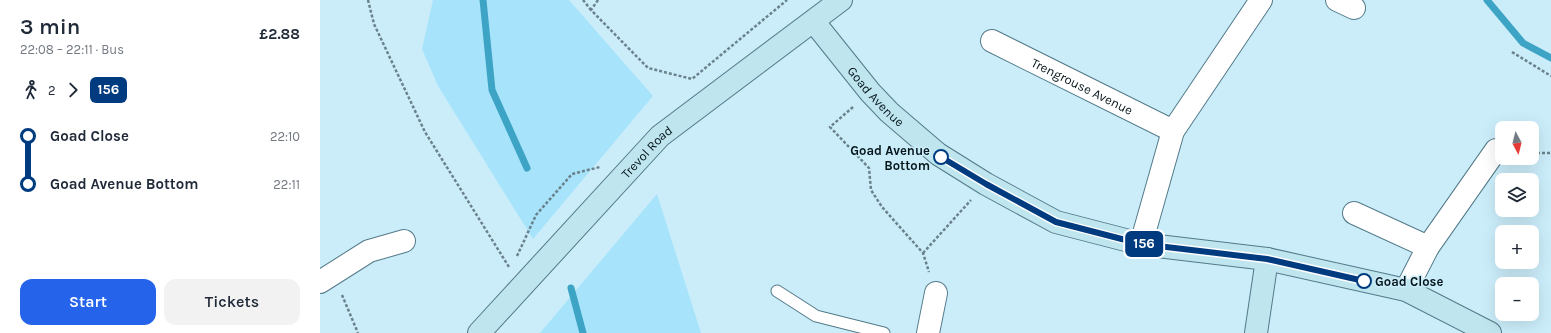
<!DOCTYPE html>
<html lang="en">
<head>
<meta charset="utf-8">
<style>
  body { margin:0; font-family:Karla,sans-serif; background:#f2f2f3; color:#1f2937; height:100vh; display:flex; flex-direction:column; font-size:15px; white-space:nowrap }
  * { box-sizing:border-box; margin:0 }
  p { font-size:13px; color:#747a83 }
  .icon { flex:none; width:22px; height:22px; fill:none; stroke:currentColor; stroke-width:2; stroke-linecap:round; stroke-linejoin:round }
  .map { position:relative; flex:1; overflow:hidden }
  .drawer { display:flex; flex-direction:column; background:#fff; width:320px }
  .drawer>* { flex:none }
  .badge { padding:0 8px; border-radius:6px; font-size:14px; line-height:26px }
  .needle { width:26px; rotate:173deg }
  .fabs { position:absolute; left:1175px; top:121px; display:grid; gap:8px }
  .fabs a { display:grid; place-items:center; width:44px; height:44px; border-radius:8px; background:#fff; box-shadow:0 4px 16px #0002; font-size:20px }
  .map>.badge { position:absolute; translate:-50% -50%; box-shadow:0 0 0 2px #fff }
  .legs { display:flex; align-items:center; gap:6px; height:44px; padding:0 20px; font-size:13px }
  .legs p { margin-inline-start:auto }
  .summary { display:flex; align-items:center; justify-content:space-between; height:68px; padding:0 20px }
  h1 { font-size:22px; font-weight:600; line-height:30px }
  .primary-button { display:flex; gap:8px; margin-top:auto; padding:8px 20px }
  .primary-button a { flex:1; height:46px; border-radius:12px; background:#2563eb; color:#fff; font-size:16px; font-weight:600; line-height:46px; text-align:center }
  .primary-button a+a { background:#f2f2f3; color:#1f2937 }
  ul { padding:0 20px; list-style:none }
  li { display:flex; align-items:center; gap:14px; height:48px; font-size:15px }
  li i { display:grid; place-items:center; width:6px; height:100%; margin:0 5px; background:currentColor }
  li i::after { content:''; width:10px; height:10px; margin:-5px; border:3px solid; border-radius:50%; background:#fff }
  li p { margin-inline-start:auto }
  li:first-child i { background:linear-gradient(#0000 50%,currentColor 0) }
  li:last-child i { background:linear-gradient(currentColor 50%,#0000 0) }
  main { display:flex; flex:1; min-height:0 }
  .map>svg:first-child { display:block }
</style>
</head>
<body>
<main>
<section class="drawer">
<div class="summary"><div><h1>3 min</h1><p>22:08 – 22:11 · Bus</p></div><b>£2.88</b></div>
<div class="legs"><svg class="icon" aria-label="walk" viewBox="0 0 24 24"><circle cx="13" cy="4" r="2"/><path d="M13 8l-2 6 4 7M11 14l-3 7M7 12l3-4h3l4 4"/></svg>2<svg class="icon" aria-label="forward" viewBox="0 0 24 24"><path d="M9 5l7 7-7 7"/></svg><b class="badge" style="background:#003b80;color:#fff">156</b></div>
<ul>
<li><i style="color:#003b80"></i><b>Goad Close</b><p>22:10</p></li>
<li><i style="color:#003b80"></i><b>Goad Avenue Bottom</b><p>22:11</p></li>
</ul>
<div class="primary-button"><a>Start</a><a>Tickets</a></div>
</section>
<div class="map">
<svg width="1231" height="333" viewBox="0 0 1231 333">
  <rect width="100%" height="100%" fill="#cbedfa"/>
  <!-- green -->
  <g fill="#a7e4fb">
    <path d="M 113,0 L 249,0 L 333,96 L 213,239 L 118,86 L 102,49 Z"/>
    <path d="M 337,194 L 381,333 L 220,333 Z"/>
  </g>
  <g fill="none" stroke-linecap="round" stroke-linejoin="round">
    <!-- stream -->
    <g stroke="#3ea4c5" stroke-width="7">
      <path d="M 163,0 L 172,90 L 207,168"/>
      <path d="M 1167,0 L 1203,43 L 1231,58"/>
      <path d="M 251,288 L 263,333"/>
    </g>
    <defs>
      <path id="lane" d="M 457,291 L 496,316 L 564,333"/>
      <g id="street">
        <path d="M 1017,0 L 1034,8"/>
        <path id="s1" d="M 672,41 L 853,131"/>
        <path d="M 1034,213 L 1108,247"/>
        <path d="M 821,244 L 853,131 L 941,0"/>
        <path d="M 0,282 L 49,251 L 84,241"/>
        <path d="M 1086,290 L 1108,247 L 1176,150"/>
        <path d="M 608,333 L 616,293"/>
      </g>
      <g id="secondary">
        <path id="s2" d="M 494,22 L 550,92 L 569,112 L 618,154 L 666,184 L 736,222 L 821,244 L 947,259 L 1086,290 L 1170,333"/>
        <path id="s3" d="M 159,333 L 340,136 L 521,0"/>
        <path d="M 936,333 L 947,259"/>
      </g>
    </defs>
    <!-- lane casing -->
    <use href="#lane" stroke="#537a89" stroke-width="13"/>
    <!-- street casing -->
    <use href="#street" stroke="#537a89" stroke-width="24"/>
    <!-- secondary casing -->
    <use href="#secondary" stroke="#537a89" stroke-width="24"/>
    <!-- path -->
    <g stroke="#69828b" stroke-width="2.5" stroke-dasharray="3 2" stroke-linecap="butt">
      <path d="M 48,0 L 54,24 L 105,132 L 189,267"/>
      <path d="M 263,0 L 271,10"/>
      <path d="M 278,0 L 271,10 L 328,68 L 372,79 L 467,0"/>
      <path d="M 1192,52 L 1231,76"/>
      <path d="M 533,107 L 510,127 L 549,168 L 551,190 L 562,207 L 603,253 L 609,272"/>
      <path d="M 1212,153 L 1231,153"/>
      <path d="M 603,253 L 651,200"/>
      <path d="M 197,256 L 216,215 L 252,174 L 280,167"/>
      <path d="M 22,295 L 38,333"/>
    </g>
    <!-- lane -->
    <use href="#lane" stroke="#fff" stroke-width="11"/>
    <!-- street -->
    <use href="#street" stroke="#fff" stroke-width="22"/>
    <!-- secondary -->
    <use href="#secondary" stroke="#bfe5ef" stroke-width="22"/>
  </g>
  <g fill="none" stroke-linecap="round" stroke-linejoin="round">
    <defs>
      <path id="line-1" d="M 621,157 L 666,184 L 736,222 L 821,244 L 947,259 L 1044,281"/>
    </defs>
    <!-- line-1 casing -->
    <use href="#line-1" stroke="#fff" stroke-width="9"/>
    <!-- line-1 -->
    <use href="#line-1" stroke="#003b80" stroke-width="6"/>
  </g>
  <!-- markers -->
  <g fill="#fff" stroke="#003b80" stroke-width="2">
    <circle cx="621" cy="157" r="7"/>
    <circle cx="1044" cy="281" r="7"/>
  </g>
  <g text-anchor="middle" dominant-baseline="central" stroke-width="3" stroke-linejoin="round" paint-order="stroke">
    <!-- street labels -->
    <g font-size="13" fill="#06161b" stroke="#cbedfa">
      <text stroke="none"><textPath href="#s1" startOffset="101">Trengrouse Avenue</textPath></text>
      <text stroke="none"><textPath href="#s2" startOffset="97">Goad Avenue</textPath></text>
      <text stroke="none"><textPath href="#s3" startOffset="247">Trevol Road</textPath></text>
    </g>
    <!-- stop labels -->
    <g font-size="13" font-weight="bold" fill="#06161b" stroke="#cbedfa" text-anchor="end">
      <text x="610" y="150">Goad Avenue<tspan x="610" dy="15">Bottom</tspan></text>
      <text x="1055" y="281" text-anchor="start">Goad Close</text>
    </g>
  </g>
</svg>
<div class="fabs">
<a><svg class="needle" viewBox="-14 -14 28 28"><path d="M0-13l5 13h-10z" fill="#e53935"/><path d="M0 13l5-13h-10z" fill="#747a83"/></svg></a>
<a><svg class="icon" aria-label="layers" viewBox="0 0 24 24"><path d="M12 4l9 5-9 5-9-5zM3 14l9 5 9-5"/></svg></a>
<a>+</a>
<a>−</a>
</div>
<b class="badge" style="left:824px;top:244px;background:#003b80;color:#fff">156</b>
</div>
</main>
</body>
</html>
